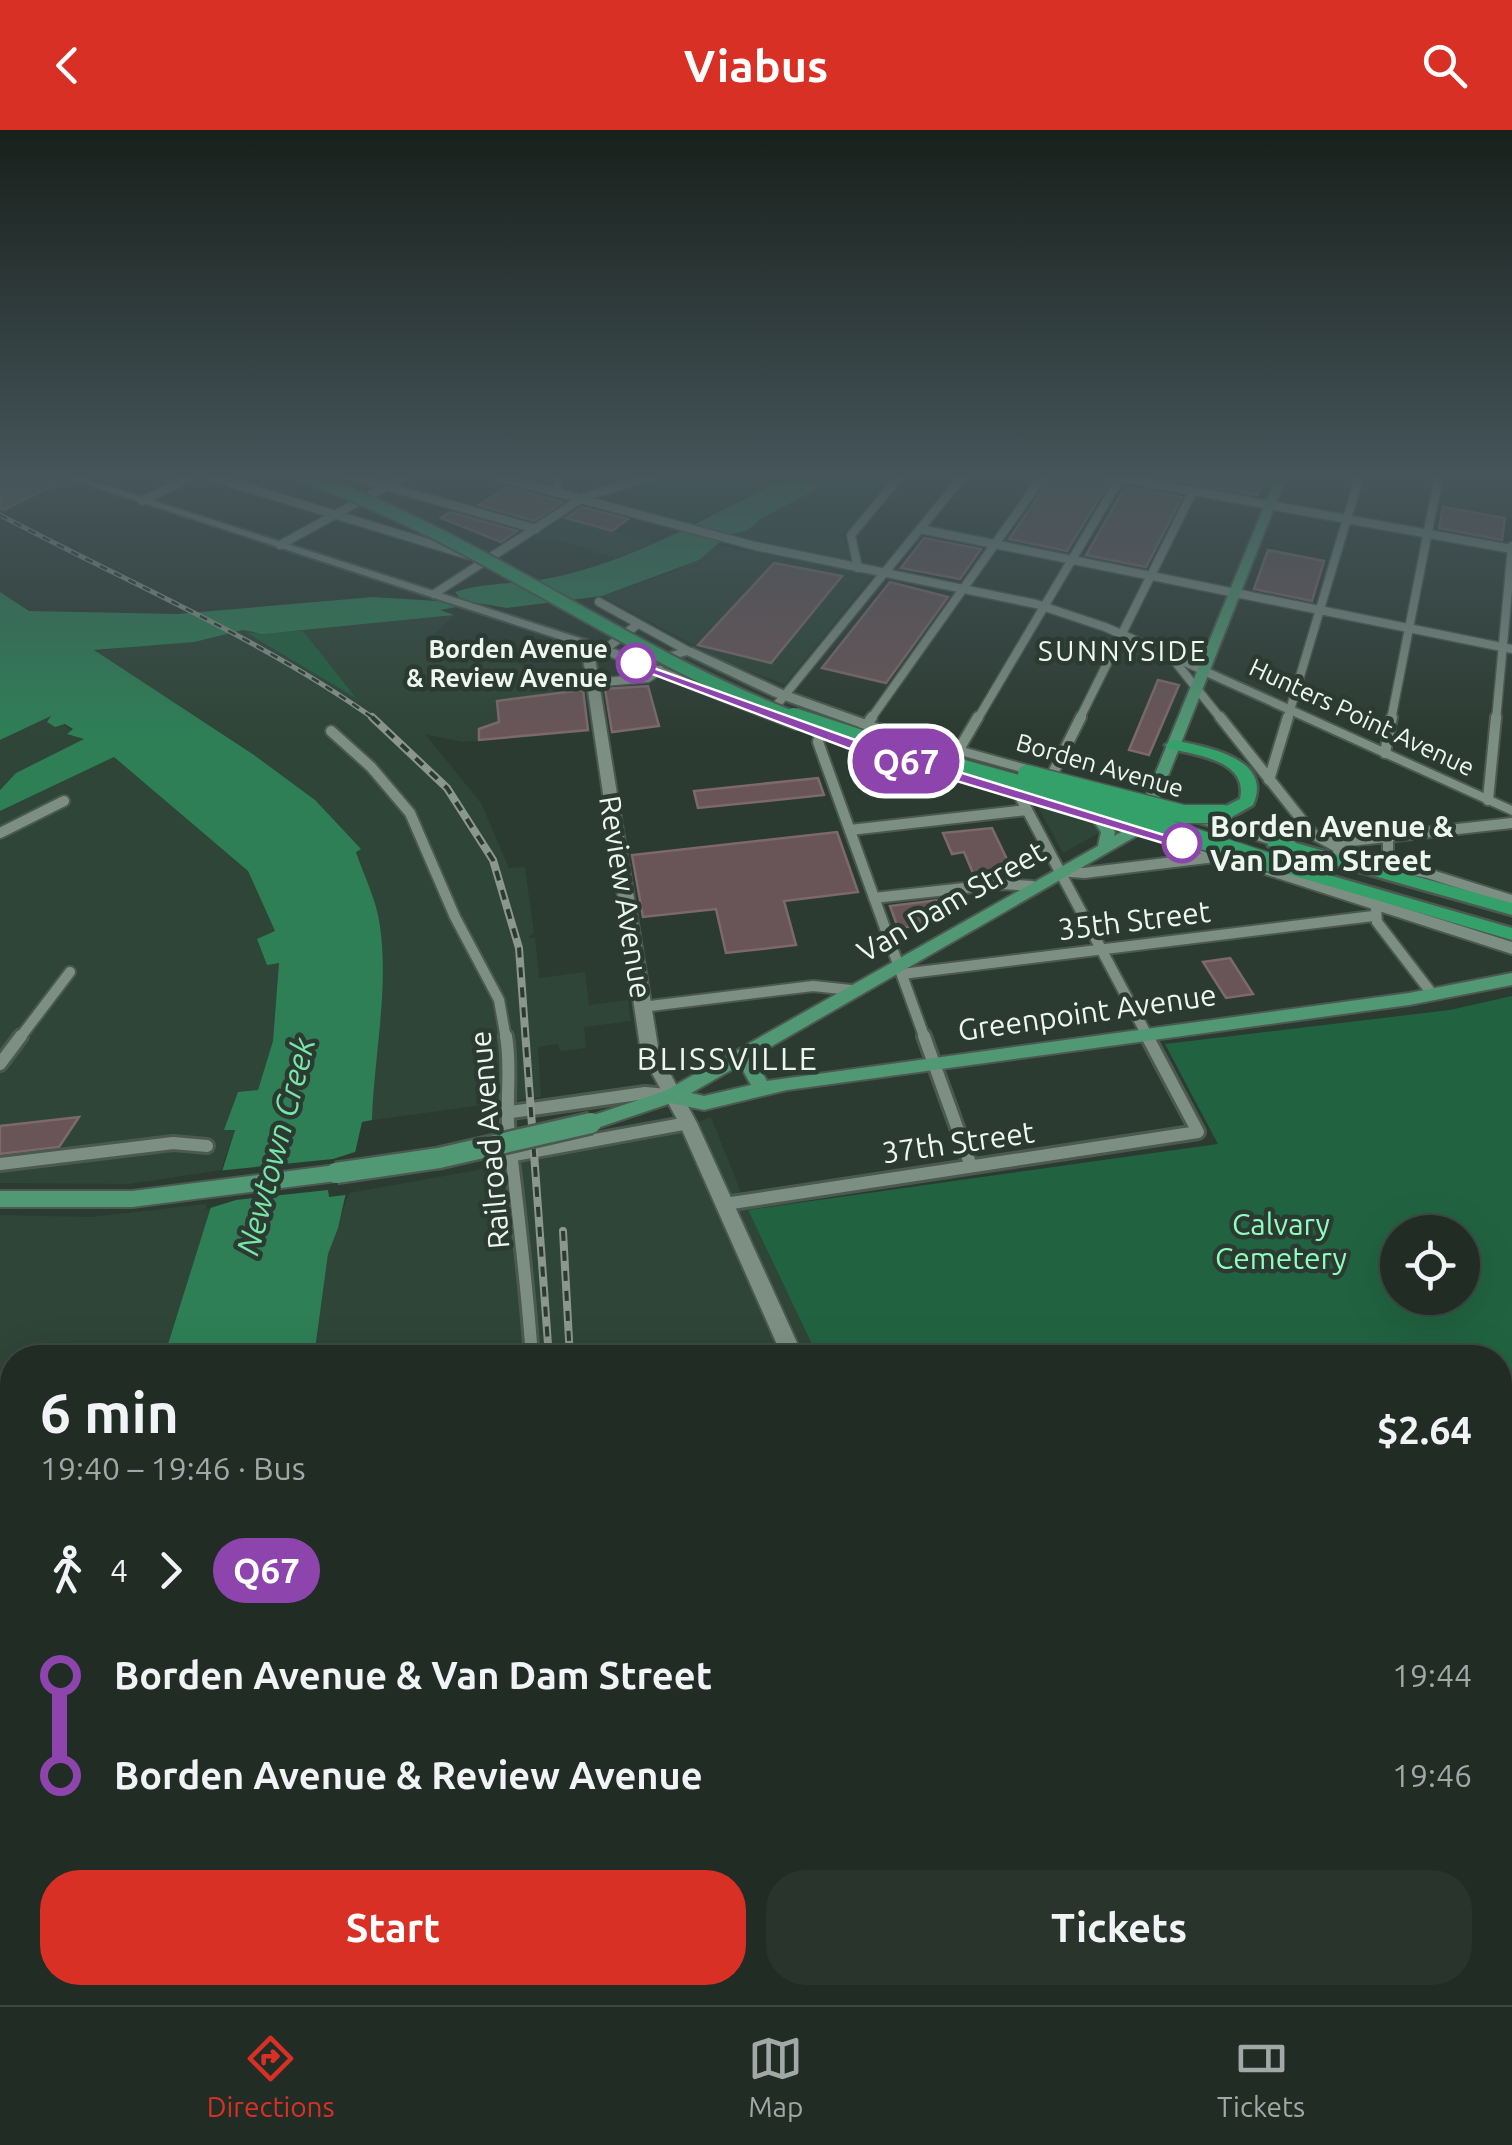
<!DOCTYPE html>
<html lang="en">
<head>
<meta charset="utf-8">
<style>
  body { margin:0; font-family:Ubuntu,sans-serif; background:#29342d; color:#f1f3f6; height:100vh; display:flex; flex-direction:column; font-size:38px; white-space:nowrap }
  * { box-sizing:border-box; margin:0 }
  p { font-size:32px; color:#a2a7a7 }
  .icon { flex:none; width:55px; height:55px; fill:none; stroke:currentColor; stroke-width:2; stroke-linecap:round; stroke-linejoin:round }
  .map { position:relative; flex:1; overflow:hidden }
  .side { position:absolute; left:0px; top:1215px; width:1512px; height:660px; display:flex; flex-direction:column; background:#212c25; border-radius:40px 40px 0 0; box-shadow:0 10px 40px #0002,0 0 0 2px #3e4842 }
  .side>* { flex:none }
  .badge { padding:0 20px; border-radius:32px; font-size:35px; line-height:65px }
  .fabs { position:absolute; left:1380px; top:1085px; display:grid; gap:20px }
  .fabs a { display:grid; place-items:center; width:100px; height:100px; border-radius:50%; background:#212c25; box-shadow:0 10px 40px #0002,0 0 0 2px #3e4842; font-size:50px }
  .map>.badge { position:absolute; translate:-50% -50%; box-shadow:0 0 0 5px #fff }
  .legs { display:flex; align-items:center; gap:15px; height:110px; padding:0 40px; font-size:32px }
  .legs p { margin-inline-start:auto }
  .summary { display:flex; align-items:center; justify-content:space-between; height:170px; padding:0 40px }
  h1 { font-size:55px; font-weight:700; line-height:75px }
  .primary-button { display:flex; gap:20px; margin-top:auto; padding:20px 40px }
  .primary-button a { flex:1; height:115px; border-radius:40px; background:#d93025; color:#fff; font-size:40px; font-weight:700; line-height:115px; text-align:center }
  .primary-button a+a { background:#29342d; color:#f1f3f6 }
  ul { padding:0 40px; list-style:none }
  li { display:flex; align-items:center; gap:35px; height:100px; font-size:38px }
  li i { display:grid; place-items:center; width:15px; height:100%; margin:0 12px; background:currentColor }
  li i::after { content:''; width:25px; height:25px; margin:-12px; border:8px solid; border-radius:50%; background:#212c25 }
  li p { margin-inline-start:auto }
  li:first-child i { background:linear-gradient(#0000 50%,currentColor 0) }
  li:last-child i { background:linear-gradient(currentColor 50%,#0000 0) }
  header { display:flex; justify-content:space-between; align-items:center; height:130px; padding:0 40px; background:#d93025; color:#fff; font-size:45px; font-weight:700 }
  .dock { display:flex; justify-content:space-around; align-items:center; height:140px; border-top:2px solid #3e4842; background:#212c25; font-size:28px; color:#a2a7a7 }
  .dock a { display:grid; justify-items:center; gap:5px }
  .dock .selected { color:#d93025 }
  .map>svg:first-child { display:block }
</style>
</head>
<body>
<header><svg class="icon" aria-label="back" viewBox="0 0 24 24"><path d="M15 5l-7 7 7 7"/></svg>Viabus<svg class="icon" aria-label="search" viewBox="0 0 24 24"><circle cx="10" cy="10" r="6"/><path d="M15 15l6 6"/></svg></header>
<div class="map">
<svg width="1512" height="1875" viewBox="0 0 1512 1875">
  <rect width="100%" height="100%" fill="#2c3b31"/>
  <!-- built -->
  <g fill="#2f4538">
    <path d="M 680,345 L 790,345 L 693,392 L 631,375 L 637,370 L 626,364 L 636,358 Z"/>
    <path d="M 843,345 L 895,345 L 854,385 L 858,387 L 842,405 L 855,432 L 730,404 L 747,401 L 759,389 Z"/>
    <path d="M 564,387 L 656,413 L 615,428 L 556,409 L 532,409 Z"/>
    <path d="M 718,415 L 873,445 L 785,554 L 729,534 L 602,466 L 678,440 Z"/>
    <path d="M 454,485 L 434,504 L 565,550 L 581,548 L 588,600 L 462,612 L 425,604 L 481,673 L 509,738 L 525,737 L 534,803 L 528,808 L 535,808 L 539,848 L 585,842 L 589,875 L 628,870 L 631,891 L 584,897 L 586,918 L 560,921 L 558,914 L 538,917 L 541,967 L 372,990 L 374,924 L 381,885 L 380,793 L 356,721 L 315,670 L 254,625 L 94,522 L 243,500 L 263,504 Z"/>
    <path d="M 51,586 L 85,609 L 16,643 L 0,660 L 0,610 Z"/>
    <path d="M 114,627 L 248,741 L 275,801 L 279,832 L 273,911 L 258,961 L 225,1000 L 235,999 L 221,1040 L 129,1054 L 0,1053 L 0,681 Z"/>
    <path d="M 1036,673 L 1090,689 L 1099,703 L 1063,723 Z"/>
    <path d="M 711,987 L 748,1080 L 818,1227 L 314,1228 L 328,1124 L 349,1063 L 658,1008 Z"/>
    <path d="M 206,1074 L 206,1079 L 213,1078 L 164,1227 L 12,1228 L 12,1862 L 152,1863 L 154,1875 L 0,1875 L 0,1085 L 91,1087 Z"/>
    <path d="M 1181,1862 L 1190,1875 L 370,1875 L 363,1863 Z"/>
  </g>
  <!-- green -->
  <g fill="#216341" fill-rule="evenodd">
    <path d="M 303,501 L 356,568 L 247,503 Z"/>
    <path d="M 1512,866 L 1512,1875 L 1190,1875 L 1181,1863 L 1500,1862 L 1500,1228 L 818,1227 L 748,1080 L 1218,1014 L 1165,914 L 1450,880 ZM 1398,1102 L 1462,1102 L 1462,1168 L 1398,1168 Z"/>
  </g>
  <!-- water -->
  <g fill="#2e7f56">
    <path d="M 791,345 L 843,345 L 760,389 L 747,401 L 730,404 L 699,430 L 602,466 L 507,478 L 478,473 L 440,480 L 454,485 L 263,504 L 243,500 L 194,512 L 94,520 L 254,625 L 315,670 L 361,719 L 356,722 C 364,746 377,771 380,796 C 389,860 374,926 372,990 L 362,992 L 338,1098 L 328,1124 L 314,1227 L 164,1227 L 235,1000 L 224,1000 L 238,962 L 258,960 L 273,911 L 279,833 L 267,835 L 257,809 L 275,801 L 248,741 L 114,627 L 0,681 L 0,660 L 16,643 L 84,609 L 67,604 L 73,599 L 65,594 L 55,597 L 47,592 L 51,586 L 0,610 L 0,462 L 29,481 L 177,484 L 373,467 L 437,471 L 459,467 L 455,462 C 487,451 521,455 555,447 C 639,429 714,383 791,345 Z"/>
    <path d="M 152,1863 L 363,1863 L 370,1875 L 154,1875 Z"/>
  </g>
  <!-- pier -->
  <path fill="#2c3b31" d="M 361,1020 L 352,1060 L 345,1065 L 329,1067 L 328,1060 L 236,1070 L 207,1079 L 216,1041 L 333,1029 Z"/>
  <!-- building -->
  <g fill="#695558" stroke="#7d696c" stroke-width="2.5">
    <path d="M 0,345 L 34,345 L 58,353 L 4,380 L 0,378 Z"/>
    <path d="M 1053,345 L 1108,354 L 1067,421 L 1009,409 Z"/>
    <path d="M 1146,345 L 1266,345 L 1257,365 Z"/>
    <path d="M 1125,357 L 1182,367 L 1146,437 L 1086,425 Z"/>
    <path d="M 506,358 L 508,357 L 563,372 L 534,391 L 479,375 Z"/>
    <path d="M 582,377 L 628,389 L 612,401 L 566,388 Z"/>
    <path d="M 1443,377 L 1505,388 L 1502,410 L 1439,398 Z"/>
    <path d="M 450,382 L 517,401 L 501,412 L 441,388 Z"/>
    <path d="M 924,408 L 981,419 L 960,449 L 901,438 Z"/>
    <path d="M 1268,420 L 1324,431 L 1312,471 L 1254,459 Z"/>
    <path d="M 774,433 L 842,446 L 771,533 L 698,515 Z"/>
    <path d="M 890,452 L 948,467 L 886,553 L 822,538 Z"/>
    <path d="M 1158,550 L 1179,555 L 1149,625 L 1129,620 Z"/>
    <path d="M 648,556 L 659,596 L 612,602 L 605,559 Z"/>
    <path d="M 583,560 L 588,600 L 479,610 L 479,599 L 499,592 L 497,571 Z"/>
    <path d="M 818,648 L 824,665 L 698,678 L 694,661 Z"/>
    <path d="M 992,698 L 1014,744 L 975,748 L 964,722 L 952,724 L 943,703 Z"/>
    <path d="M 837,702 L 858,762 L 784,771 L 796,815 L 726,823 L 716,779 L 643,787 L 632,725 Z"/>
    <path d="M 938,770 L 943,783 L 924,795 L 898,798 L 890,776 Z"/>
    <path d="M 1230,828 L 1253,864 L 1226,868 L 1203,832 Z"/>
    <path d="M 79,987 L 59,1017 L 0,1024 L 0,996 Z"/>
  </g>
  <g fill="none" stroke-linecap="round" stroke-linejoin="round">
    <defs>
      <g id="street-far2">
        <path d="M 205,345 L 468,425"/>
        <path d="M 347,345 L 536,399"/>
        <path d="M 492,345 L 755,416 L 1036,474 L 1105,497 L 1203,540"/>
        <path d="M 1104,345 L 1512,419"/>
        <path d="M 558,363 L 559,345"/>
        <path d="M 142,371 L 195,345"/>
        <path d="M 920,399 L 1512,519"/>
        <path d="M 280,415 L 407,345"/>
        <path d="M 858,438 L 851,405 L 901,345"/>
        <path d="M 434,464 L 584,367 L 657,345"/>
        <path d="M 599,472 L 688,521"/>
        <path d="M 604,520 L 638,494"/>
        <path d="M 1173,529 L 1222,590"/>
        <path d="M 593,553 L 648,548 L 660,540"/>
        <path d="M 771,582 L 964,345"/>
        <path d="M 870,590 L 1044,345"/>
        <path d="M 977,590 L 1122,345"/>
        <path d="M 1079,590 L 1193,361"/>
        <path d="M 1287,590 L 1360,345"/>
        <path d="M 1391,590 L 1439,345"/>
        <path d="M 1496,590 L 1512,416"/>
      </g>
      <g id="street-far1">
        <path d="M 1220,587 L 1313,704 L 1354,726"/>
        <path d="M 331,601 L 371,637 L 410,683 L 455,787 L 499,870 L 506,909"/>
        <path d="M 820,603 L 818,612 L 925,909"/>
        <path d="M 861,603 L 872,587"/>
        <path d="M 1385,623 L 1392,587"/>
        <path d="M 948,638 L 978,587"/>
        <path d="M 1269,650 L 1288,587"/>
        <path d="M 1047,655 L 1081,587"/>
        <path d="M 1017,661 L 1149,909"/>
        <path d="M 1488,670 L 1496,587"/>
        <path d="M 850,700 L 1027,680"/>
        <path d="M 0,703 L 64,671"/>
        <path d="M 1323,707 L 1350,711 L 1512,693"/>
        <path d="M 1388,707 L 1388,725 L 1411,738"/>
        <path d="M 1059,741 L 1084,743 L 1223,726"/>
        <path d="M 874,768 L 1001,754 L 1032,756"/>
        <path d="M 1376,779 L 1377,792 L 1433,865"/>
        <path d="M 902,844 L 1373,786"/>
        <path d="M 642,877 L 813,856 L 851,860"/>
        <path d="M 19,909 L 70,842"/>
      </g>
      <g id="street">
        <path d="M 506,906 C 512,940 505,973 509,1006 C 518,1080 527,1153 532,1228"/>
        <path d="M 924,906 L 971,1036"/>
        <path d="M 0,934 L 21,906"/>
        <path d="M 511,982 L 645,963 L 667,965"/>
        <path d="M 514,1025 L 688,993"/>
        <path d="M 0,1034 L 173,1013 L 207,1016"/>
        <path d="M 725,1074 L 1198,1002 L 1147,906"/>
      </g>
      <g id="secondary">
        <path d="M 58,345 L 73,345 L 614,519 L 805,593 L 805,599 L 795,599 L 606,525 L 600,523 L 595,528 L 659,923 L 697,993 L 804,1228 L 783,1228 L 679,993 L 641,923 L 583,527 L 590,519 Z"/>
        <path d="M 684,518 L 692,518 L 783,560 L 872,592 L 1045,640 L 1047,643 L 1040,647 L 862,598 L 773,566 L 687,525 L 654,534 L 648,530 Z"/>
        <path d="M 1203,536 L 1512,676 L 1512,685 L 1199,543 L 1199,537 Z"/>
        <path d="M 1084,677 L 1512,812 L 1512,824 L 1079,684 L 1077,681 Z"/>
        <path d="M 1190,682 L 1295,712 L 1297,715 L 1290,720 L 1185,689 L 1185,683 Z"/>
        <path d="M 1335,720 L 1429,739 L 1512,765 L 1512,775 L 1427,748 L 1330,728 L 1328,725 Z"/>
        <path d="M 1133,1862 L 1164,1862 L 1170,1875 L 1138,1875 Z"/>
      </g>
      <g id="primary">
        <path d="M 1277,345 L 1287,345 L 1159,669 L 1138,705 L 753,927 L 767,951 L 1409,863 L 1512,843 L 1512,855 L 1409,875 L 787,960 L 704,980 L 671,973 L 591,1000 L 585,998 L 582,993 L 585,988 L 665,961 L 1098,716 L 1101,702 L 1089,685 L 1091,682 L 1101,682 L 1115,702 L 1114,706 L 1127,699 L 1145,669 ZM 740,935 L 751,955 L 704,966 L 691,963 Z"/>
        <path d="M 336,1035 L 343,1038 L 345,1043 L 343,1048 L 336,1051 L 132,1077 L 0,1077 L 0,1061 L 132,1061 Z"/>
      </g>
      <g id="highway">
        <path d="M 1173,610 C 1206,617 1274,628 1253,675 L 1230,688 L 1218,688 L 1218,680 L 1240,669 C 1249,630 1195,625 1168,618 L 1165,615 Z"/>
        <path d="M 1274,707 L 1512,773 L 1512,785 L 1268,716 L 1268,708 Z"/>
        <path d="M 1277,730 L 1512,798 L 1512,810 L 1271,739 L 1268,735 Z"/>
      </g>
    </defs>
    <!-- street-far2 casing -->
    <use href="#street-far2" stroke="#4c5951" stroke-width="11"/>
    <!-- street-far1 casing -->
    <use href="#street-far1" stroke="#4c5951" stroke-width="14"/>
    <!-- street casing -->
    <use href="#street" stroke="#4c5951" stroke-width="18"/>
    <!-- secondary casing -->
    <use href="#secondary" stroke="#4c5951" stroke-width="4"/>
    <!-- primary casing -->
    <use href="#primary" stroke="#4c5951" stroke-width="4"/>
    <!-- highway casing -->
    <use href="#highway" stroke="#4c5951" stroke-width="5"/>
    <!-- street-far2 -->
    <use href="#street-far2" stroke="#7d8f83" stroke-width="8"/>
    <!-- street-far1 -->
    <use href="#street-far1" stroke="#7d8f83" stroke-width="10"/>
    <!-- street -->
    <use href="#street" stroke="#7d8f83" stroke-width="12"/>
    <!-- secondary -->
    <use href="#secondary" fill="#7d8f83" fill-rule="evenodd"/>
    <!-- primary -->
    <use href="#primary" fill="#519974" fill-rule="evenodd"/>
    <!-- highway -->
    <use href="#highway" fill="#34a06a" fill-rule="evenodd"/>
    <defs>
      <path id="rail-far2" d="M 0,385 C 126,452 259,507 376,590"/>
      <g id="rail-far1">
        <path d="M 372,587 L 447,658 L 493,730 L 519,818 L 549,1228"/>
        <path d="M 563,1101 L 570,1228"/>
      </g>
      <path id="rail" d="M 684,1862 L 689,1875"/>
    </defs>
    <!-- rail-far2 casing -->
    <use href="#rail-far2" stroke="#8a968e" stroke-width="5"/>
    <!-- rail-far1 casing -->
    <use href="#rail-far1" stroke="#8a968e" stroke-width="8"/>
    <!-- rail casing -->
    <use href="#rail" stroke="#8a968e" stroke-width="9"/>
    <!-- rail-far2 -->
    <use href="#rail-far2" stroke="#2c3b31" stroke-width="2.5" stroke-dasharray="8" stroke-linecap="butt"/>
    <!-- rail-far1 -->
    <use href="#rail-far1" stroke="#2c3b31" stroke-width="4" stroke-dasharray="10" stroke-linecap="butt"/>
    <!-- rail -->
    <use href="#rail" stroke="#2c3b31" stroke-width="5" stroke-dasharray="16" stroke-linecap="butt"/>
    <defs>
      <path id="primary-bridge" d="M 336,1043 L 439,1028 L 591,993"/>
      <path id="highway-bridge-far1" d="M 300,345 C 477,406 625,524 800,590"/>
      <g id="highway-bridge">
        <path d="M 794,587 L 895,620 L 1115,681 L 1277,735"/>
        <path d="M 1027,644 L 1183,684 L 1224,684"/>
      </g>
    </defs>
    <!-- primary-bridge casing -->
    <use href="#primary-bridge" stroke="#4c5951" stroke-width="25" stroke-linecap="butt"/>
    <!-- highway-bridge-far1 casing -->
    <use href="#highway-bridge-far1" stroke="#4c5951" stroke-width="16" stroke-linecap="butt"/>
    <!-- highway-bridge casing -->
    <use href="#highway-bridge" stroke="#4c5951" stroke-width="21" stroke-linecap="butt"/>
    <!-- primary-bridge -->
    <use href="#primary-bridge" stroke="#519974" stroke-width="20"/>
    <!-- highway-bridge-far1 -->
    <use href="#highway-bridge-far1" stroke="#34a06a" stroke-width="12"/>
    <!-- highway-bridge -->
    <use href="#highway-bridge" stroke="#34a06a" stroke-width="18"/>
  </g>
  <!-- sky -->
  <linearGradient id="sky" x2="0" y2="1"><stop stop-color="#18201b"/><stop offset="0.57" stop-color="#45555a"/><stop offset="1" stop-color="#45555a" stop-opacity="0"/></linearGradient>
  <rect width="1512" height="608" fill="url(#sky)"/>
  <!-- line-1 -->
  <path fill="#8e44ad" stroke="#fff" stroke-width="2.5" d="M 631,530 L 858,611 L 1190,713 L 1176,717 L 847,618 L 631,536 Z"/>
  <!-- markers -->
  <g fill="#fff" stroke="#8e44ad" stroke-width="5">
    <circle cx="636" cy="533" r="18"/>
    <circle cx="1182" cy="713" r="18"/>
  </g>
  <g text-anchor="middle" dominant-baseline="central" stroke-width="9" stroke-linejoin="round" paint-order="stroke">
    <!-- far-stop labels -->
    <g font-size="25" font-weight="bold" fill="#edf6f0" stroke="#2c3b31" text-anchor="end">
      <text x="608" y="519">Borden Avenue<tspan x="608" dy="29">&amp; Review Avenue</tspan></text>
    </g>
    <!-- far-street labels -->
    <g font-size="25" fill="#edf6f0" stroke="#2c3b31">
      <text transform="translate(1362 587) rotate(25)">Hunters Point Avenue</text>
      <text transform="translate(1100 635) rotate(16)">Borden Avenue</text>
    </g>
    <!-- far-neighbourhood labels -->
    <g font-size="28" letter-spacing="2.5" fill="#edf6f0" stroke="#2c3b31">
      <text x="1123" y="520">SUNNYSIDE</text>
    </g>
    <!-- stop labels -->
    <g font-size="30" font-weight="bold" fill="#edf6f0" stroke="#2c3b31" text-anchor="start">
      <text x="1210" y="696">Borden Avenue &amp;<tspan x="1210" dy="34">Van Dam Street</tspan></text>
    </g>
    <!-- street labels -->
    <g font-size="30" fill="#edf6f0" stroke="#2c3b31">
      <text transform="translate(626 767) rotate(81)">Review Avenue</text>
      <text transform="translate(951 771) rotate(-30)">Van Dam Street</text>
      <text transform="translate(1134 790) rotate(-7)">35th Street</text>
      <text transform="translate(1087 882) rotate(-8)">Greenpoint Avenue</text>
      <text transform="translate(489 1010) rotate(-95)">Railroad Avenue</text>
      <text transform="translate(958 1012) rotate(-8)">37th Street</text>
    </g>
    <!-- park labels -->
    <g font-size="30" fill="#90fcbf" stroke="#2c3b31">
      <text x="1281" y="1094">Calvary<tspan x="1281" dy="34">Cemetery</tspan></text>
    </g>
    <!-- neighbourhood labels -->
    <g font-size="32" letter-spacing="2.5" fill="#edf6f0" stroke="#2c3b31">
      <text x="728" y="928">BLISSVILLE</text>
    </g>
    <!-- water labels -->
    <g font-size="32" font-style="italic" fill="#79e5a9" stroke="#2c3b31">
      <text transform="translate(275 1016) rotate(-75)">Newtown Creek</text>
    </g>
  </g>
</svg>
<div class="fabs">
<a><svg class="icon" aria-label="locate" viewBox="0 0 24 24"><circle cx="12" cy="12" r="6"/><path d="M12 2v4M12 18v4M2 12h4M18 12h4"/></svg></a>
</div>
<b class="badge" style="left:906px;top:631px;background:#8e44ad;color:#fff">Q67</b>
<section class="side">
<div class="summary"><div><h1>6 min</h1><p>19:40 – 19:46 · Bus</p></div><b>$2.64</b></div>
<div class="legs"><svg class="icon" aria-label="walk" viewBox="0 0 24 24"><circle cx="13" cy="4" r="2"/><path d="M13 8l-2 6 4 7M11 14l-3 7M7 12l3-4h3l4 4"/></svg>4<svg class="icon" aria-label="forward" viewBox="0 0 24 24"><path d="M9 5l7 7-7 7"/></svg><b class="badge" style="background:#8e44ad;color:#fff">Q67</b></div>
<ul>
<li><i style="color:#8e44ad"></i><b>Borden Avenue &amp; Van Dam Street</b><p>19:44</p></li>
<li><i style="color:#8e44ad"></i><b>Borden Avenue &amp; Review Avenue</b><p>19:46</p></li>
</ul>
<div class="primary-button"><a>Start</a><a>Tickets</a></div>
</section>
</div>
<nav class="dock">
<a class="selected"><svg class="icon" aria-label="directions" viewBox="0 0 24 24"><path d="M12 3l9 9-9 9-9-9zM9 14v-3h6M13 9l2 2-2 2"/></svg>Directions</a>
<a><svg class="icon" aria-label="map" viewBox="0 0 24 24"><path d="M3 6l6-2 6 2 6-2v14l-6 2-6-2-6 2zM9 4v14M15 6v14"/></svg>Map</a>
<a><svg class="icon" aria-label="tickets" viewBox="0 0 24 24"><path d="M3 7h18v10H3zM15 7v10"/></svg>Tickets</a>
</nav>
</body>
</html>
